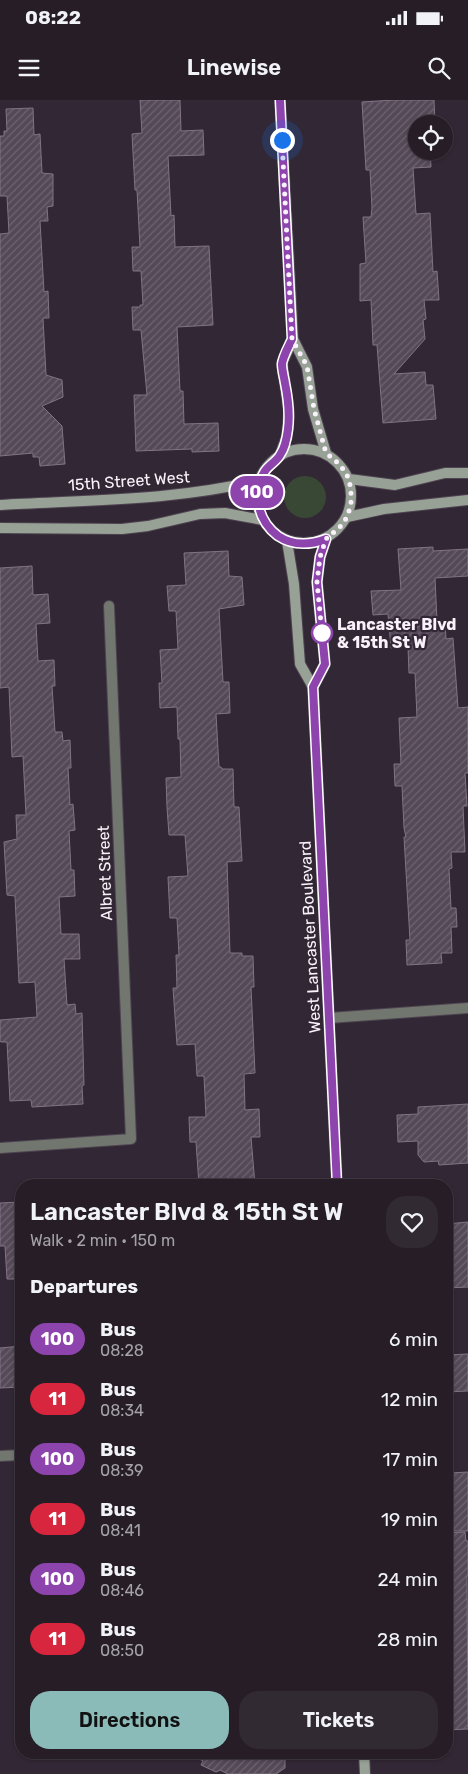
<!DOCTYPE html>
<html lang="en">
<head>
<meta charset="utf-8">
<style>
  body { margin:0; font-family:Rubik,sans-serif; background:#322a33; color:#f1f3f6; height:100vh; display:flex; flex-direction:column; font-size:19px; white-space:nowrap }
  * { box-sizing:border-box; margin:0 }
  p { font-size:16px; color:#a4a2a7 }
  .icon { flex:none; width:28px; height:28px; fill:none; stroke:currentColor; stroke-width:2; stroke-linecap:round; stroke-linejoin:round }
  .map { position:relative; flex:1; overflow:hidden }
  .side { position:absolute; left:15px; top:1079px; width:438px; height:580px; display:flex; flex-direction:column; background:#261d27; border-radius:20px; box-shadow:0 1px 4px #0004,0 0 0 1px #423b44 }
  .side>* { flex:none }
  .badge { padding:0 10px; border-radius:16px; font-size:18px; line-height:32px }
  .buttons { position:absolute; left:408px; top:15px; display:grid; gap:10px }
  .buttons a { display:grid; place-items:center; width:45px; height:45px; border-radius:50%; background:#261d27; box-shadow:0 1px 4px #0004,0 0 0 1px #423b44; font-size:25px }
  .you { position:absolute; width:25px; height:25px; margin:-12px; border:4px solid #fff; border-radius:50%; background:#1a73e8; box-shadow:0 0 0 8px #1a73e833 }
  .map>.badge { position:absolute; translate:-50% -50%; box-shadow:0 0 0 2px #fff }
  h2 { padding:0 15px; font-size:19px; line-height:45px }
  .round { display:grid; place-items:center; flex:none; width:52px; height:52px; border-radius:20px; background:#322a33 }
  .summary { display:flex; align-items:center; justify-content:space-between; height:85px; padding:0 15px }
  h1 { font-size:24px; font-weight:600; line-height:38px }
  .button { display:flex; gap:10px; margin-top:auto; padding:10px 15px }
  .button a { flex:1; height:58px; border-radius:20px; background:#8bbbb9; color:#111; font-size:20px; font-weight:600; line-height:58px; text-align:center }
  .button a+a { background:#322a33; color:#f1f3f6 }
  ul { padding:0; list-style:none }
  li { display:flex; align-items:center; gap:15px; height:60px; padding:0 15px }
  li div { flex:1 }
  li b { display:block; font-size:19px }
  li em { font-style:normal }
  li .badge { min-width:55px; font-weight:700; text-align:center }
  .status { display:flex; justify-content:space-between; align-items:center; height:35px; padding:0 25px; background:#261d27; direction:ltr }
  .status svg { height:14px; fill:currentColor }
  header { display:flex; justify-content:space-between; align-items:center; height:65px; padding:0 15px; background:#261d27; font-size:22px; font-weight:600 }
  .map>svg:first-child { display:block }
</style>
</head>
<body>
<div class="status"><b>08:22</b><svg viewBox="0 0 49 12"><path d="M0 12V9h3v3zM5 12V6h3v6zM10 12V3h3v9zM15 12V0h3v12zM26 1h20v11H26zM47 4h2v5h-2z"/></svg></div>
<header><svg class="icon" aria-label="menu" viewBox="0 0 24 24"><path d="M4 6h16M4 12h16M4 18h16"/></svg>Linewise<svg class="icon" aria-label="search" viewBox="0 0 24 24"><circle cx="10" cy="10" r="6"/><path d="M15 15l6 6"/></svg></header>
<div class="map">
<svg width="468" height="1674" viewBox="0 0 468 1674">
  <defs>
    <pattern id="building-hatch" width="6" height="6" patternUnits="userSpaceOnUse" patternTransform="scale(1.25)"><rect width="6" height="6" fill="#554958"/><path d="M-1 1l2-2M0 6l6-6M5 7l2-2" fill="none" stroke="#6e6471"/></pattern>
  </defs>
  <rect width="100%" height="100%" fill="#322734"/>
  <!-- grass -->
  <circle fill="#394835" cx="305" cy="397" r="21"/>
  <!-- building -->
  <g fill="url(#building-hatch)" stroke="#817484">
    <path d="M 140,0 L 180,0 L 181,31 L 203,30 L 204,55 L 168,56 L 171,116 L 174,115 L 175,147 L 209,146 L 213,225 L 177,227 L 180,291 L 183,291 L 184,324 L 218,323 L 219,351 L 192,352 L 192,349 L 136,351 L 134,295 L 147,295 L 141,230 L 133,230 L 132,207 L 140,207 L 140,205 L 143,205 L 141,171 L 133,171 L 132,147 L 140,147 L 137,90 L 135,90 L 132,34 L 142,33 Z"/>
    <path d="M 394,0 L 434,0 L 435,24 L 416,24 L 416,51 L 430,51 L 431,67 L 413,68 L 416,114 L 430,113 L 433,172 L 437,171 L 439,200 L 424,200 L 426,219 L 423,220 L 425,239 L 394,274 L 425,272 L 426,285 L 433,285 L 436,319 L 383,323 L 377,245 L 373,245 L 371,200 L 360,201 L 360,164 L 366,163 L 363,117 L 371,117 L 372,108 L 370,70 L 366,70 L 362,2 Z"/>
    <path d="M 33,8 L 34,35 L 40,34 L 42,73 L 53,74 L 53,106 L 47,107 L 48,121 L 40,121 L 44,192 L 48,191 L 49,218 L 43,218 L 46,275 L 62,280 L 63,297 L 42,306 L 62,326 L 65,364 L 40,366 L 39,357 L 33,357 L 33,353 L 0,356 L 0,134 L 9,133 L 7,96 L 0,96 L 0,36 L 4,36 L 4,31 L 7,31 L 6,9 Z"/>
    <path d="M 433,447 L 433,451 L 468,449 L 468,476 L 435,478 L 437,521 L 445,521 L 446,539 L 453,538 L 458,608 L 468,607 L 468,673 L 465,673 L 467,706 L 463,706 L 465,752 L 451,752 L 452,768 L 449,769 L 451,808 L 456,808 L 457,827 L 451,827 L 452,853 L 441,853 L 442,863 L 407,865 L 406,840 L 410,840 L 404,737 L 406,737 L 404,728 L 402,686 L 395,686 L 394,664 L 401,664 L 399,618 L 417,617 L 415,573 L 409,573 L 408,547 L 391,548 L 388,514 L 373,515 L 371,491 L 401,490 L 398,449 Z"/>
    <path d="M 228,451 L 229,476 L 242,477 L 244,505 L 219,509 L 223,582 L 229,582 L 230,613 L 216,614 L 219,667 L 221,667 L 222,669 L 233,669 L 234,707 L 239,707 L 242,761 L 227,762 L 230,853 L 242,853 L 242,856 L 253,856 L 254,887 L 251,887 L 255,973 L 244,974 L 245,1010 L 259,1009 L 260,1037 L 251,1037 L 255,1085 L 199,1085 L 196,1042 L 190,1042 L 189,1017 L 206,1017 L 204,976 L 197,976 L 195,944 L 177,945 L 173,888 L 177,888 L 176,855 L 179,855 L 177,818 L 170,818 L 168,777 L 188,776 L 185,735 L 169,735 L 167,707 L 166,678 L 181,677 L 180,639 L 178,639 L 177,607 L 160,608 L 159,583 L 162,583 L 160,550 L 178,549 L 176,511 L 169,511 L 167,486 L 186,485 L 184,453 Z"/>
    <path d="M 32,466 L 33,495 L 48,494 L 50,523 L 36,524 L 38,561 L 54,560 L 55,586 L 52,586 L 55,632 L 62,632 L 63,641 L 70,640 L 71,668 L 68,668 L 70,705 L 73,704 L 75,730 L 69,731 L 71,770 L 74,770 L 75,796 L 59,797 L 61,834 L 79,834 L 80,859 L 64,859 L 67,905 L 75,904 L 76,914 L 82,913 L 84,985 L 82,986 L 83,1004 L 32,1007 L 31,1000 L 10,1001 L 7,942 L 1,942 L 0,941 L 0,920 L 37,917 L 35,882 L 19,883 L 15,796 L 7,795 L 4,742 L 17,739 L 16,715 L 26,715 L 23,656 L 12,657 L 9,587 L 0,588 L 0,468 Z"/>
    <path d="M 468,1004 L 468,1063 L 439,1065 L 438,1061 L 424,1062 L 418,1055 L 418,1041 L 398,1042 L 397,1015 L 418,1014 L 418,1007 Z"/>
    <path d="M 21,1102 L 21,1179 L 7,1179 L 5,1146 L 0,1146 L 0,1103 Z"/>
    <path d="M 468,1122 L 468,1187 L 446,1188 L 446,1124 Z"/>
    <path d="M 21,1246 L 21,1287 L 0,1288 L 0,1248 Z"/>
    <path d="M 468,1254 L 468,1291 L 446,1292 L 446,1255 Z"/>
    <path d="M 468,1372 L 468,1431 L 454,1431 L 450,1373 Z"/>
    <path d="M 465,1432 L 466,1441 L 468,1441 L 468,1476 L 467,1476 L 468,1629 L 446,1630 L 446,1433 Z"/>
    <path d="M 187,1652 L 285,1652 L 285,1668 L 276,1674 L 228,1674 L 220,1670 L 216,1672 L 201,1665 L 203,1661 Z"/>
  </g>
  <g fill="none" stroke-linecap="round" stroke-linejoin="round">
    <defs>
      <g id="street">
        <path d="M 329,918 L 468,908"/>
        <path d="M 0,1048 L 131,1039 L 109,506"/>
        <path d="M 0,1356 L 21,1355"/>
      </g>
      <g id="secondary">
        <path d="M 280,0 L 293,239 L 307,267 L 313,309 L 326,353"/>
        <circle cx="304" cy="396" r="47"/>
        <path d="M 280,355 L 287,336 L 289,312 L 282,263 L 293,239"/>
        <path d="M 349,379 L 395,385 L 445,373 L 468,373"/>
        <path d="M 0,405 C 86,400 176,401 260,380"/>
        <path d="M 347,417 L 384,409 L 468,400"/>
        <path d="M 0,428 L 122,429 L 148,426 L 200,414 L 225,413 L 263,420"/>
        <path d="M 287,441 L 294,484 L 300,564 L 313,587 L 337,1085"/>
        <path d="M 313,587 L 325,564 L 317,482 L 320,457 L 326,439"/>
        <path d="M 364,1652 L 365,1674"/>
      </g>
    </defs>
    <!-- street casing -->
    <use href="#street" stroke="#4e4350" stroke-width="12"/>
    <!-- secondary casing -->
    <use href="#secondary" stroke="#4e4350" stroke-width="12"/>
    <!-- street -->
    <use href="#street" stroke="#71766f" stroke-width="10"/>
    <!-- secondary -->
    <use href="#secondary" stroke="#98a196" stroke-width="10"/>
  </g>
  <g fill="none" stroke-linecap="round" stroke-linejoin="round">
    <defs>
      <path id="line" d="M 280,0 L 292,239 C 289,246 283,256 282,264 C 282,270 284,277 285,283 C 288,298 290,313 288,329 C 287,337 285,348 280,355 C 277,361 269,365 265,371 C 251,393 258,421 278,436 C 293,446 310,445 326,439 L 320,457 L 317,482 L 325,564 L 313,587 L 337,1085"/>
    </defs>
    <!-- line casing -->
    <use href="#line" stroke="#fff" stroke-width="11"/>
    <!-- line -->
    <use href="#line" stroke="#8e44ad" stroke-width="8"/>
    <!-- walk -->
    <path stroke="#f9f2fb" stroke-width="5" stroke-dasharray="0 9" d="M 282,40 L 292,239 L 307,266 L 314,309 L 326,353 L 335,360 L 344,370 L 349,379 L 351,391 L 351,405 L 347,417 L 342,425 L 326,439 L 320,457 L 317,482 L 322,533"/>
  </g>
  <!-- markers -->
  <circle fill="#fff" stroke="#8e44ad" stroke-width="2.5" cx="322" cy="533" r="10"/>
  <g text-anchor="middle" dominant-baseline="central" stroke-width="4.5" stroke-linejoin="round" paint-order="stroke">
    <!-- street labels -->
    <g font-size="16" fill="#f9f2fb" stroke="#322734">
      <text transform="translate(129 381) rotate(-4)">15th Street West</text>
      <text transform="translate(105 773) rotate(-92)">Albret Street</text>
      <text transform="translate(310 837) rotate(-93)">West Lancaster Boulevard</text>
    </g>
    <!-- stop labels -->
    <g font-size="16" font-weight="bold" fill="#f9f2fb" stroke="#322734" text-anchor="start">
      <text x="337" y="524">Lancaster Blvd<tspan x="337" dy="18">&amp; 15th St W</tspan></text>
    </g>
  </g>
</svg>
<div class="buttons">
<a><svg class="icon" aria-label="locate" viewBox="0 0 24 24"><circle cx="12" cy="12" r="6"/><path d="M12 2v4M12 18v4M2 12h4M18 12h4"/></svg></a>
</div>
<div class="you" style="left:282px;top:40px"></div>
<b class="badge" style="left:257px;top:392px;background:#8e44ad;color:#fff">100</b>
<section class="side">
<div class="summary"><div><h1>Lancaster Blvd &amp; 15th St W</h1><p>Walk · 2 min · 150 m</p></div><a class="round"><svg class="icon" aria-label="heart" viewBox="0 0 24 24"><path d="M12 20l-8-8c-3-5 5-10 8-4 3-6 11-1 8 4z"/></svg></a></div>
<h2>Departures</h2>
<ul>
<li><span class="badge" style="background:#8e44ad;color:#fff">100</span><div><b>Bus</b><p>08:28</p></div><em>6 min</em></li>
<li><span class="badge" style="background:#d7263d;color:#fff">11</span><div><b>Bus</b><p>08:34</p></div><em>12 min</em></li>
<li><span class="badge" style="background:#8e44ad;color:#fff">100</span><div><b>Bus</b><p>08:39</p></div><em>17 min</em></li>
<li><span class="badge" style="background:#d7263d;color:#fff">11</span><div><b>Bus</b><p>08:41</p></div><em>19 min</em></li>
<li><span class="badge" style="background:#8e44ad;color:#fff">100</span><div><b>Bus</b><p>08:46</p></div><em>24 min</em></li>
<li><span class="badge" style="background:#d7263d;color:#fff">11</span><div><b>Bus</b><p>08:50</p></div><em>28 min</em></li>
</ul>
<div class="button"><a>Directions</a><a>Tickets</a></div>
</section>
</div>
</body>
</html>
